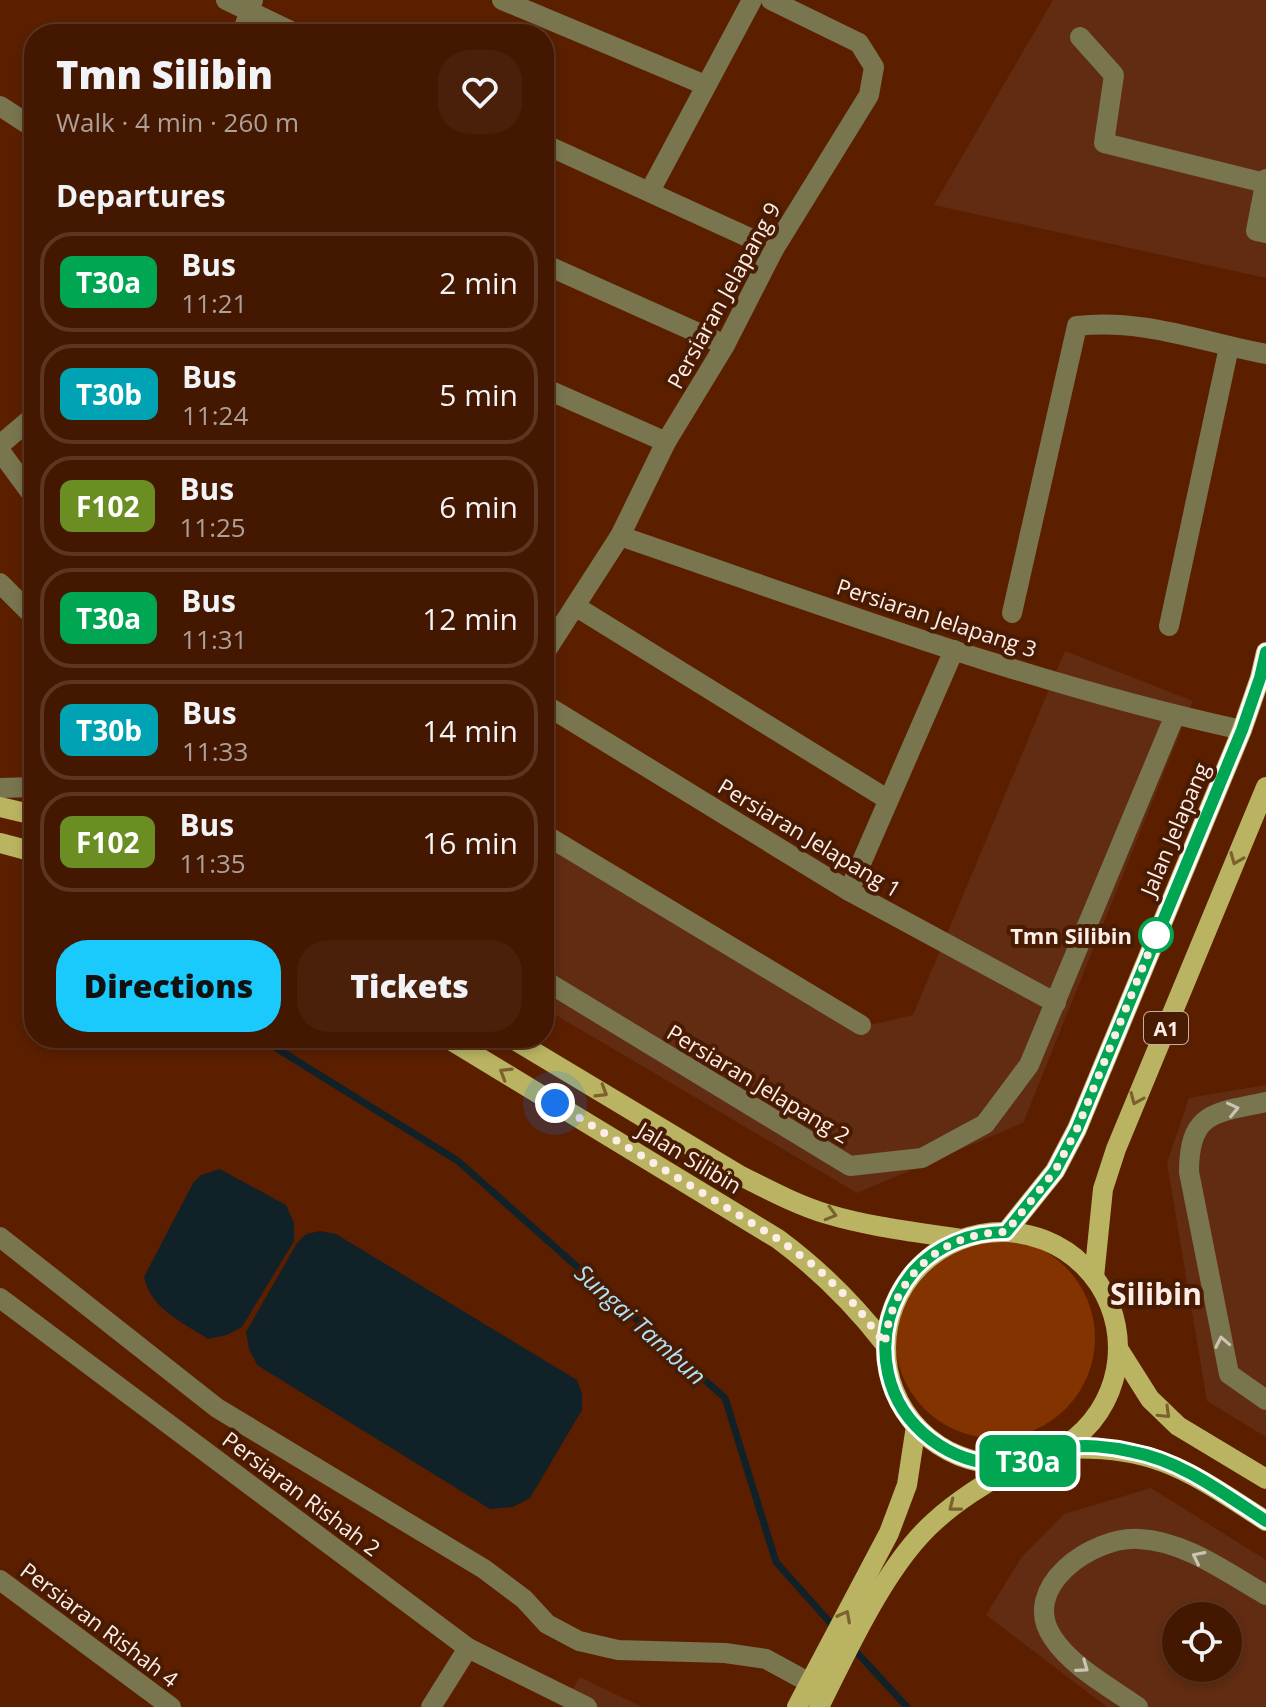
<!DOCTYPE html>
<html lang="en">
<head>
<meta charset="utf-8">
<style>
  body { margin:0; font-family:"Open Sans",sans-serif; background:#4b200a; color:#f1f3f6; height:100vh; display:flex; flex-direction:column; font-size:30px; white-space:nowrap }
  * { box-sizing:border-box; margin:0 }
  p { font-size:26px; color:#af9f99 }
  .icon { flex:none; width:44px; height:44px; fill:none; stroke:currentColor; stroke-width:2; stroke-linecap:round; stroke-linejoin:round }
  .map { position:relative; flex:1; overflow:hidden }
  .drawer { position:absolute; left:24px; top:24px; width:530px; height:1024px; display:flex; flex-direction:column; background:#441700; border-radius:32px; box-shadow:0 4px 12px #0003,0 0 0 2px #5c3622 }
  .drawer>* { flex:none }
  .badge { padding:0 16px; border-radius:12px; font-size:28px; line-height:52px }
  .tools { position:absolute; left:1162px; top:1602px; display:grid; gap:16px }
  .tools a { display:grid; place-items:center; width:80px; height:80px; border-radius:50%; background:#441700; box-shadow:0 4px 12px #0003,0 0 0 2px #5c3622; font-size:40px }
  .you { position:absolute; width:40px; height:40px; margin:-20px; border:6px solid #fff; border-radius:50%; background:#1a73e8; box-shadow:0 0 0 12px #1a73e833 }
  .map>.badge { position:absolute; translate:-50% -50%; box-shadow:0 0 0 4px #fff }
  h2 { padding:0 32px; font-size:30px; line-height:72px }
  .round { display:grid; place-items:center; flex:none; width:84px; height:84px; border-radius:32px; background:#4b200a }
  .overview { display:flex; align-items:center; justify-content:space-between; height:136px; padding:0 32px }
  h1 { font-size:38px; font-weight:800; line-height:60px }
  .primary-button { display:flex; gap:16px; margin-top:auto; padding:16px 32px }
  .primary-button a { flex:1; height:92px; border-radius:32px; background:#1acafc; color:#111; font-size:32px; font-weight:800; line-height:92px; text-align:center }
  .primary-button a+a { background:#4b200a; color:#f1f3f6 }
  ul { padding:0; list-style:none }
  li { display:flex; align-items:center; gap:24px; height:100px; margin:0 16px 12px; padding:0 16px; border:4px solid #5c3622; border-radius:32px }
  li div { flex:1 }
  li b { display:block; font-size:30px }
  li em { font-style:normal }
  li .badge { min-width:88px; font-weight:700; text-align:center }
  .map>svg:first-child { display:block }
</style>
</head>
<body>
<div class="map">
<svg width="1266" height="1707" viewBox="0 0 1266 1707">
  <rect width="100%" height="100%" fill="#5b1f00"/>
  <!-- built -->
  <g fill="#612c12" fill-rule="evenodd">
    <path d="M 1053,0 L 1266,0 L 1266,278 L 934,205 Z"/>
    <path d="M 1065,651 L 1193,701 L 1023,1123 L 857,1193 L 544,1008 L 544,832 L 862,1027 L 913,1015 Z"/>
    <path d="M 1266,1085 L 1266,1437 L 1207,1401 L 1167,1163 L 1189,1098 Z"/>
    <path d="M 1151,1488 L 1266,1560 L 1266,1707 L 1107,1707 L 986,1615 L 1021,1558 L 1064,1514 ZM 1176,1616 L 1228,1616 L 1228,1668 L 1176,1668 Z"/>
    <path d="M 580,1677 L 642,1707 L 562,1707 Z"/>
  </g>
  <!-- green -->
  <circle fill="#833300" cx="995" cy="1338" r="100"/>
  <!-- water -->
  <g fill="#112128">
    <path d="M 220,1169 L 286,1205 L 294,1223 L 294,1241 L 242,1327 L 227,1335 L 208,1339 C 182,1322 151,1309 144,1277 L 193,1183 L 201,1175 Z"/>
    <path d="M 320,1231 L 336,1234 L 577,1380 L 582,1394 L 582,1410 L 530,1498 L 513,1507 L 490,1509 L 257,1365 L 249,1349 L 246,1332 L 297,1243 L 306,1234 Z"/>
  </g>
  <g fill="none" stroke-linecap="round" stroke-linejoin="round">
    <!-- stream -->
    <g stroke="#112128" stroke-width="7">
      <path d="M 260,1038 L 458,1161 L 725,1398 L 776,1562 L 835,1628"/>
      <path d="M 851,1646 L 907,1707"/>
    </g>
    <!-- minor -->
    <g stroke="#78754f" stroke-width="20">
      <path d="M 226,0 L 297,34"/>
      <path d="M 502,0 L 705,85"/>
      <path d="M 242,34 L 253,0"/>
      <path d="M 1080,37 L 1114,75 L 1104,143 L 1265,183"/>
      <path d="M 0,106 L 34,128"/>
      <path d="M 544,144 L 774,249"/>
      <path d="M 1266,179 L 1256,231 L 1266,233"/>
      <path d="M 650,191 L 752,0"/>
      <path d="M 544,264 L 725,345"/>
      <path d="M 544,388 L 666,442"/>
      <path d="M 0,445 L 34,416"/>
      <path d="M 0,451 L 34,497"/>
      <path d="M 620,536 C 825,606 1030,684 1242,730"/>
      <path d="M 0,583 L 34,617"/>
      <path d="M 575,606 L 887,799"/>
      <path d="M 1012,613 L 1077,326 C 1142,318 1202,342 1266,354"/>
      <path d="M 1169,626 L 1229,347"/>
      <path d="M 544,654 L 620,536 L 666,442 L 725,345 L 774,249 L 869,95 L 874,67 L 859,43 L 771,0"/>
      <path d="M 544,704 L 849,891 L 1056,1003"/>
      <path d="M 0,788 L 34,787"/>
      <path d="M 544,834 L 861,1025"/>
      <path d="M 849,891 L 954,650"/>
      <path d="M 544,980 L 850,1166 L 922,1158 L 985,1124 L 1029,1065 L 1175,715"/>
      <path d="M 1266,1102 C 1215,1113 1189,1111 1189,1172 L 1229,1374 L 1266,1400"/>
      <path d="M 0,1237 L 217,1408 L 484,1569 L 524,1599 L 547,1624 L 579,1641 L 618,1650 L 725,1653 L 766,1659 L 810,1683"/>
      <path d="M 0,1298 L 468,1648 L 587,1707"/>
      <path d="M 0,1580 L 171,1707"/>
      <path d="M 431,1707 L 468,1648"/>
      <path d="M 1138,1707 C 1110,1687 1072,1667 1053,1638 C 1018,1587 1093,1536 1139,1539 C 1185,1541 1227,1573 1266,1595"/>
    </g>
    <!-- major -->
    <g stroke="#bab462" stroke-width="20">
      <path d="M 0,807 L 34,815"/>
      <path d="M 0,843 L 34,852"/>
      <path d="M 447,1038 L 778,1239 C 820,1270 853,1303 885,1344"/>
      <path d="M 511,1038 L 741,1176 C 769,1190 797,1205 827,1214 C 870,1227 916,1232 961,1239"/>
      <circle cx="1002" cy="1348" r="116"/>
      <path d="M 1006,1232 L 1055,1171 L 1077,1129 L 1242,730 L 1260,678 L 1266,652"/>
      <path d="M 1094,1277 L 1103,1189 L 1116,1149 L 1266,787"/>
      <path d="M 1119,1350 L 1150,1399 L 1178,1426 L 1266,1479"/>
      <path d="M 1060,1449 C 1155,1444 1190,1472 1266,1521"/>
      <path d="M 797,1707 L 889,1533 L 907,1485 L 916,1426"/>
      <path d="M 819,1707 C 848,1649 887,1563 935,1521 C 959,1499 988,1482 1016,1465"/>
    </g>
  </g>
  <!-- one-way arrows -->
  <defs><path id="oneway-chevron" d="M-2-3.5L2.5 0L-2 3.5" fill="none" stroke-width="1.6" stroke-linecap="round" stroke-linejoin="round" transform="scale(2)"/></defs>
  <g stroke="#7c602e">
    <use href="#oneway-chevron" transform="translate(1236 859) rotate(112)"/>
    <use href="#oneway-chevron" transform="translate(505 1073) rotate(-149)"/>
    <use href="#oneway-chevron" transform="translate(602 1092) rotate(31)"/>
    <use href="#oneway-chevron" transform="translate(1136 1099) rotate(113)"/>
    <use href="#oneway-chevron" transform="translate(831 1214) rotate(16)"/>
    <use href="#oneway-chevron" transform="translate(1165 1413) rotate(44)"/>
    <use href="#oneway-chevron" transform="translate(954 1506) rotate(142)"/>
    <use href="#oneway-chevron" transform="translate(845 1616) rotate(-62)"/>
  </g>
  <g stroke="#cec3b2">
    <use href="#oneway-chevron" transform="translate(1233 1109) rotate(-13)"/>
    <use href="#oneway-chevron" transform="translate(1222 1342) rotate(-101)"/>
    <use href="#oneway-chevron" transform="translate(1198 1557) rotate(-153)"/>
    <use href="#oneway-chevron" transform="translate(1083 1667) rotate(36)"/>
  </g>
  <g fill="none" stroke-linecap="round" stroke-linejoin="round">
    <defs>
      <path id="line" d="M 1266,652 L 1260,678 L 1242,730 L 1077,1129 L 1055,1171 L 1006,1232 C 971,1232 937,1245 914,1271 C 890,1300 880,1336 888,1373 C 900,1428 952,1466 1008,1464 C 1028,1463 1042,1454 1060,1449 C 1081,1443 1112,1447 1133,1452 C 1182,1461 1224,1494 1266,1521"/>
    </defs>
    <!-- line casing -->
    <use href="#line" stroke="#fff" stroke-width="18"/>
    <!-- line -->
    <use href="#line" stroke="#00a651" stroke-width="12"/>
    <!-- walk -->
    <path stroke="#fdede7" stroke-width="8" stroke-dasharray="0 14.4" d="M 555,1103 L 778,1239 L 816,1267 L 856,1306 L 885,1344 C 891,1279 940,1232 1006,1232 L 1055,1171 L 1077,1129 L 1157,932 L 1156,935"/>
  </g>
  <!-- markers -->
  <circle fill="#fff" stroke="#00a651" stroke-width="4" cx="1156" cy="935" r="16"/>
  <g text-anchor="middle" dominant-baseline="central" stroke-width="8" stroke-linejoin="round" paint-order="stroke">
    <!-- shield labels -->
    <rect fill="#491b03" stroke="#c7aea3" stroke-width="2" x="1144" y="1012" width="44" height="32" rx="6"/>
    <g font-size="20" font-weight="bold" fill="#fdede7">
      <text x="1166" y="1028">A1</text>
    </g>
    <!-- street labels -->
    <g font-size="22" fill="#fdede7" stroke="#491b03">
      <text transform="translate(723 295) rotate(-61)">Persiaran Jelapang 9</text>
      <text transform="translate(937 617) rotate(18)">Persiaran Jelapang 3</text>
      <text transform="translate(1174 829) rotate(-67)">Jalan Jelapang</text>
      <text transform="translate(810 837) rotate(31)">Persiaran Jelapang 1</text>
      <text transform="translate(759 1083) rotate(31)">Persiaran Jelapang 2</text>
      <text transform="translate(690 1157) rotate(31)">Jalan Silibin</text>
      <text transform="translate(302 1493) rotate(37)">Persiaran Rishah 2</text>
      <text transform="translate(100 1624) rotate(37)">Persiaran Rishah 4</text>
    </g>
    <!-- stop labels -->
    <g font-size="22" font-weight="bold" fill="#fdede7" stroke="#491b03" text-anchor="end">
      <text x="1132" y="935">Tmn Silibin</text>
    </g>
    <!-- water labels -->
    <g font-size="24" font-style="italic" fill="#aee2f8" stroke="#491b03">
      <text transform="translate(641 1324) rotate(42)">Sungai Tambun</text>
    </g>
    <!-- district labels -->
    <g font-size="30" font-weight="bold" fill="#fdede7" stroke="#491b03">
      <text x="1156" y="1293">Silibin</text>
    </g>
  </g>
</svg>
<div class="tools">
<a><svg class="icon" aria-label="locate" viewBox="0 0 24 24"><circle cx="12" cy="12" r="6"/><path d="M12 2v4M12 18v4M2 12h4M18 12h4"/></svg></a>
</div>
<div class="you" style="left:555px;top:1103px"></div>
<b class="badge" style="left:1028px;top:1461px;background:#00a651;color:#fff">T30a</b>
<section class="drawer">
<div class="overview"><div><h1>Tmn Silibin</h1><p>Walk · 4 min · 260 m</p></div><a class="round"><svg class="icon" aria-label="heart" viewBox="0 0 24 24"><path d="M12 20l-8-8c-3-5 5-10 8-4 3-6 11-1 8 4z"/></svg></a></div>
<h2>Departures</h2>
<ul>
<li><span class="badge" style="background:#00a651;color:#fff">T30a</span><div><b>Bus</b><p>11:21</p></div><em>2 min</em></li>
<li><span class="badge" style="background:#00a3b4;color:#fff">T30b</span><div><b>Bus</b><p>11:24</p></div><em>5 min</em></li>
<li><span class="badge" style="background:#6b8e23;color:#fff">F102</span><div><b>Bus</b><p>11:25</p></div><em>6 min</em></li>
<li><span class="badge" style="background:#00a651;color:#fff">T30a</span><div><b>Bus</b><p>11:31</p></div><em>12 min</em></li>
<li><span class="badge" style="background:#00a3b4;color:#fff">T30b</span><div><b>Bus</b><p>11:33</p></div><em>14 min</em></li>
<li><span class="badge" style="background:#6b8e23;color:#fff">F102</span><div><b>Bus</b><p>11:35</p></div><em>16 min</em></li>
</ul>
<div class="primary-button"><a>Directions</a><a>Tickets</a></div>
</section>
</div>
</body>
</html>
